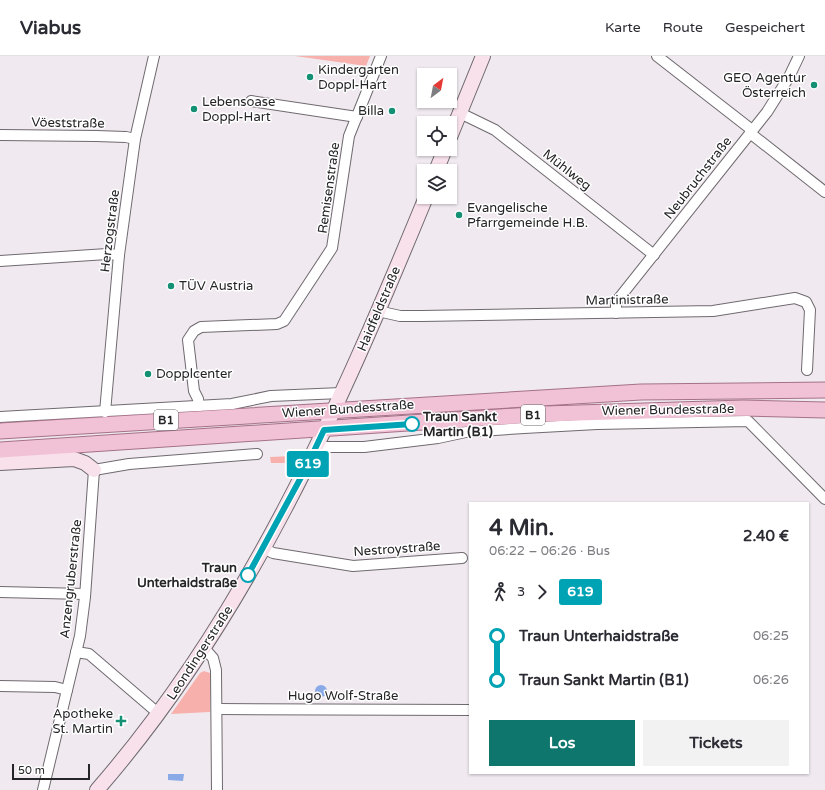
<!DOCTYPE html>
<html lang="de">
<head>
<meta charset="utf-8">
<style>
  body { margin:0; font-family:"Varela Round",sans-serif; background:#f2f2f3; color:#2b2b33; height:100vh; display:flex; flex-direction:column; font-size:15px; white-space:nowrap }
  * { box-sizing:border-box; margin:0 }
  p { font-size:13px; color:#7c7c81 }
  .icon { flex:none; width:22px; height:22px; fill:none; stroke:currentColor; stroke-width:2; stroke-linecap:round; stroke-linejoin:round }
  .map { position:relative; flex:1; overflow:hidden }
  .panel { position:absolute; left:469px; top:446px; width:340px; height:272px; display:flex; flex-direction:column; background:#fff; border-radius:0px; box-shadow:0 1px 3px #0004 }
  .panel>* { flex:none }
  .badge { padding:0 8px; border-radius:3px; font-size:14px; line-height:26px }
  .needle { width:26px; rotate:32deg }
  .fabs { position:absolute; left:417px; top:12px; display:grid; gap:8px }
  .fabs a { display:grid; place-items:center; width:40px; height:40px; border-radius:0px; background:#fff; box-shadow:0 1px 3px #0004; font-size:20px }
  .scale { position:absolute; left:12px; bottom:10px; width:78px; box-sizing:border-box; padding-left:4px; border:2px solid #252426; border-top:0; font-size:11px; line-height:14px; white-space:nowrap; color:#252426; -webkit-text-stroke:3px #fff; paint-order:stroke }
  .map>.badge { position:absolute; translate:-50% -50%; box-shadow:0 0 0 2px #fff }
  .legs { display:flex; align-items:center; gap:6px; height:44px; padding:0 20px; font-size:13px }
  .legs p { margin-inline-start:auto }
  .headline { display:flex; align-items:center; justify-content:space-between; height:68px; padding:0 20px }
  h1 { font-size:22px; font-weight:700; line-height:30px }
  .cta { display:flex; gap:8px; margin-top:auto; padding:8px 20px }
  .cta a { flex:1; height:46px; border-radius:0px; background:#0f766e; color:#fff; font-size:16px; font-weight:700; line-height:46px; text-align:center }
  .cta a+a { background:#f2f2f3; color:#2b2b33 }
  ul { padding:0 20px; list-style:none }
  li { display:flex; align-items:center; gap:14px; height:44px; font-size:15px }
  li i { display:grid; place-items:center; width:6px; height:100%; margin:0 5px; background:currentColor }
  li i::after { content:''; width:10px; height:10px; margin:-5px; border:3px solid; border-radius:50%; background:#fff }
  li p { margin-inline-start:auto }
  li:first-child i { background:linear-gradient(#0000 50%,currentColor 0) }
  li:last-child i { background:linear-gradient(currentColor 50%,#0000 0) }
  header { display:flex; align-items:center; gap:24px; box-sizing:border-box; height:56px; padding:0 20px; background:#fff; border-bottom:1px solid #e1e1e2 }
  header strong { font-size:19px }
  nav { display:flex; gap:22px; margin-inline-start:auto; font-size:14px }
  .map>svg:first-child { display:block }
</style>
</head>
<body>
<header>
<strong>Viabus</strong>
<nav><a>Karte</a><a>Route</a><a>Gespeichert</a></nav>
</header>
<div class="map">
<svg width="825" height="734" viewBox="0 0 825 734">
  <rect width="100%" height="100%" fill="#f0eaf0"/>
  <!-- green -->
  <g fill="#f8b0ac">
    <path d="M 295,0 L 370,0 L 366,10 Z"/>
    <path d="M 292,393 L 295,393 C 303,402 300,409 295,419 L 288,407 L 271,407 L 270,401 L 292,400 Z"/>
    <path d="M 204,615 L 210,617 L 211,620 L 210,656 L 171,658 L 200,617 Z"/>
  </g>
  <!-- water -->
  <g fill="#89aae7">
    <circle cx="321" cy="635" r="6"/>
    <path d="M 168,718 L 184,718 L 183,725 L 168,724 Z"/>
  </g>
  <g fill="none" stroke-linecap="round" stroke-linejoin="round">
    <defs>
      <g id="street">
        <path d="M 657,0 L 752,74"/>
        <path d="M 251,45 L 357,61"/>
        <path d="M 460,57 L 495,74 L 654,199"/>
        <path d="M 750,77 L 825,136"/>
        <path d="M 0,79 L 96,80 L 126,81 L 135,83"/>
        <path d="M 0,205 L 107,198 L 119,199"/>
        <path d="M 378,255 L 400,260 L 422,260 L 713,255 L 795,242 L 806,246 L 810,254 L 807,314"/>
        <path d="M 616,257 L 616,246 L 767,56 L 789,21 L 799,0"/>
        <path d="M 199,350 L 198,343 L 194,335 L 188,284 L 194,275 L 201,271 L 277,268 L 284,265 L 332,192 L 349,80 L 381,0"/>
        <path d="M 105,356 L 119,199 L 135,83 L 154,0"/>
        <path d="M 0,361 L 232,348 L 271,340 L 341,337"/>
        <path d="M 316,391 L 364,391 L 438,382 L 466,376 L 524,372 L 597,368 L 748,365 L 825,443"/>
        <path d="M 263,492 L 273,497 L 353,510 L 462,502"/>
        <path d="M 0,536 L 85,538"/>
        <path d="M 205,593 L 213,602 L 216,614 L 217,734"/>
        <path d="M 76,596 L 89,598 L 159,658"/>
        <path d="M 0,630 L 55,631 L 67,634"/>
        <path d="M 217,653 L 470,654"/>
        <path d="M 43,734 L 80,580 L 85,541 L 94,414 L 129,408 L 257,398"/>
      </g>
      <g id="secondary">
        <path d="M 450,81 L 483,0"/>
        <path d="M 436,115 L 445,93"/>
        <path d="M 0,407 L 74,403 L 85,407 L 94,414"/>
        <path d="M 97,734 C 247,562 340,350 426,141"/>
      </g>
      <g id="primary">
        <path d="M 0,375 L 641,336 L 825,334"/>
        <path d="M 0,394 L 545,358 L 743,352 L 825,354"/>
      </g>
    </defs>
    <!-- street casing -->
    <use href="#street" stroke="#6f6a6f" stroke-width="12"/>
    <!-- secondary casing -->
    <use href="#secondary" stroke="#6f6a6f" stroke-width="16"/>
    <!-- primary casing -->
    <use href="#primary" stroke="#a47187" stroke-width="17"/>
    <!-- street -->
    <use href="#street" stroke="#fff" stroke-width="10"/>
    <!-- secondary -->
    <use href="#secondary" stroke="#f8e1eb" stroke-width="14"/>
    <!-- primary -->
    <use href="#primary" stroke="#f1c2d6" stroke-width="15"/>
  </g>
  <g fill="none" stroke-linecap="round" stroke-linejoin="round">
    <defs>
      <path id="line-1" d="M 248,519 L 305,414 L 324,374 L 412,368"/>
    </defs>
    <!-- line-1 casing -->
    <use href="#line-1" stroke="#fff" stroke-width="9"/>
    <!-- line-1 -->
    <use href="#line-1" stroke="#00a3b4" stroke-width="6"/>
  </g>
  <!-- markers -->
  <g fill="#149075" stroke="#fff" stroke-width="1.5">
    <circle cx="310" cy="21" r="4"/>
    <circle cx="814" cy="29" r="4"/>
    <circle cx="194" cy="53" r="4"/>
    <circle cx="392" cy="55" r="4"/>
    <circle cx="459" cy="159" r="4"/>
    <circle cx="171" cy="230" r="4"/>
    <circle cx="148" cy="318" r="4"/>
    <path d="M119 659h4v4h4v4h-4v4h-4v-4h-4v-4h4z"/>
  </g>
  <g fill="#fff" stroke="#00a3b4" stroke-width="2">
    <circle cx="412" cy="368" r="7"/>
    <circle cx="248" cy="519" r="7"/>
  </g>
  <g text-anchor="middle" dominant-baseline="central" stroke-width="3" stroke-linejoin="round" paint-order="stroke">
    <!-- shield labels -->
    <g fill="#fff" stroke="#666667" stroke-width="1">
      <rect x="521" y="349" width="24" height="20" rx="3"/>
      <rect x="154" y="354" width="24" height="20" rx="3"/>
    </g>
    <g font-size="12" font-weight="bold" fill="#252426">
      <text x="533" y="359">B1</text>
      <text x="166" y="364">B1</text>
    </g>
    <!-- poi labels -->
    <g font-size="13" fill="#252426" stroke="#fff" text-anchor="start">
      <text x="318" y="14">Kindergarten<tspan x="318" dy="15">Doppl-Hart</tspan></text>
      <text x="806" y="22" text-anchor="end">GEO Agentur<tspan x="806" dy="15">Österreich</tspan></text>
      <text x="202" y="46">Lebensoase<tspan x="202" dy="15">Doppl-Hart</tspan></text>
      <text x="384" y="55" text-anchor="end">Billa</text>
      <text x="467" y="152">Evangelische<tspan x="467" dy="15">Pfarrgemeinde H.B.</tspan></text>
      <text x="179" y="230">TÜV Austria</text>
      <text x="156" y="318">Dopplcenter</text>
      <text x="113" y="658" text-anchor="end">Apotheke<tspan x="113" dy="15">St. Martin</tspan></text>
    </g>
    <!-- street labels -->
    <g font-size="13" fill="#252426" stroke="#fff">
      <text transform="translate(68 67) rotate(1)">Vöeststraße</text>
      <text transform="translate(567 114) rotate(38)">Mühlweg</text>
      <text transform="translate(698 122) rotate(-52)">Neubruchstraße</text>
      <text transform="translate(329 132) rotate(-82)">Remisenstraße</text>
      <text transform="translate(110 175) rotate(-83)">Herzogstraße</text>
      <text transform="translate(627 244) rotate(-1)">Martinistraße</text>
      <text transform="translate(379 253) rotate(-67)">Haidfeldstraße</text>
      <text transform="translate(348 353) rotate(-4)">Wiener Bundesstraße</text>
      <text transform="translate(668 354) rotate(-1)">Wiener Bundesstraße</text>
      <text transform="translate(397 493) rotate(-4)">Nestroystraße</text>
      <text transform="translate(71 523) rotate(-84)">Anzengruberstraße</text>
      <text transform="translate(200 597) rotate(-57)">Leondingerstraße</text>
      <text x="343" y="640">Hugo Wolf-Straße</text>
    </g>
    <!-- stop labels -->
    <g font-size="13" font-weight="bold" fill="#252426" stroke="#fff" text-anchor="start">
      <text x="423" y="361">Traun Sankt<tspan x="423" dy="15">Martin (B1)</tspan></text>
      <text x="237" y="512" text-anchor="end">Traun<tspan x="237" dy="15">Unterhaidstraße</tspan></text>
    </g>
  </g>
</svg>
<div class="fabs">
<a><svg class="needle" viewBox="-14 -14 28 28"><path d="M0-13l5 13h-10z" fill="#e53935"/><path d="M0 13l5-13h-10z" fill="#7c7c81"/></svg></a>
<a><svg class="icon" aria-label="locate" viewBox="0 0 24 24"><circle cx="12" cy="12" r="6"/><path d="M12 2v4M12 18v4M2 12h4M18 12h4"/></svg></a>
<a><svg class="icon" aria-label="layers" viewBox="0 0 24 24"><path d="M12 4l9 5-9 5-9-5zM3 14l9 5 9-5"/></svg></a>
</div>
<div class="scale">50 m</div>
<b class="badge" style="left:308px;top:408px;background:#00a3b4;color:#fff">619</b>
<section class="panel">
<div class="headline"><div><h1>4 Min.</h1><p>06:22 – 06:26 · Bus</p></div><b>2.40 €</b></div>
<div class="legs"><svg class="icon" aria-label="walk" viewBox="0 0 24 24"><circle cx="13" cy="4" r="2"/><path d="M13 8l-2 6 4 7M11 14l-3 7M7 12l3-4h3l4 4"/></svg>3<svg class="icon" aria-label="forward" viewBox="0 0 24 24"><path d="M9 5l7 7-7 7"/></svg><b class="badge" style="background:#00a3b4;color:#fff">619</b></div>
<ul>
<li><i style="color:#00a3b4"></i><b>Traun Unterhaidstraße</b><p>06:25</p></li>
<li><i style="color:#00a3b4"></i><b>Traun Sankt Martin (B1)</b><p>06:26</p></li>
</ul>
<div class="cta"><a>Los</a><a>Tickets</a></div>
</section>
</div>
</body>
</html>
